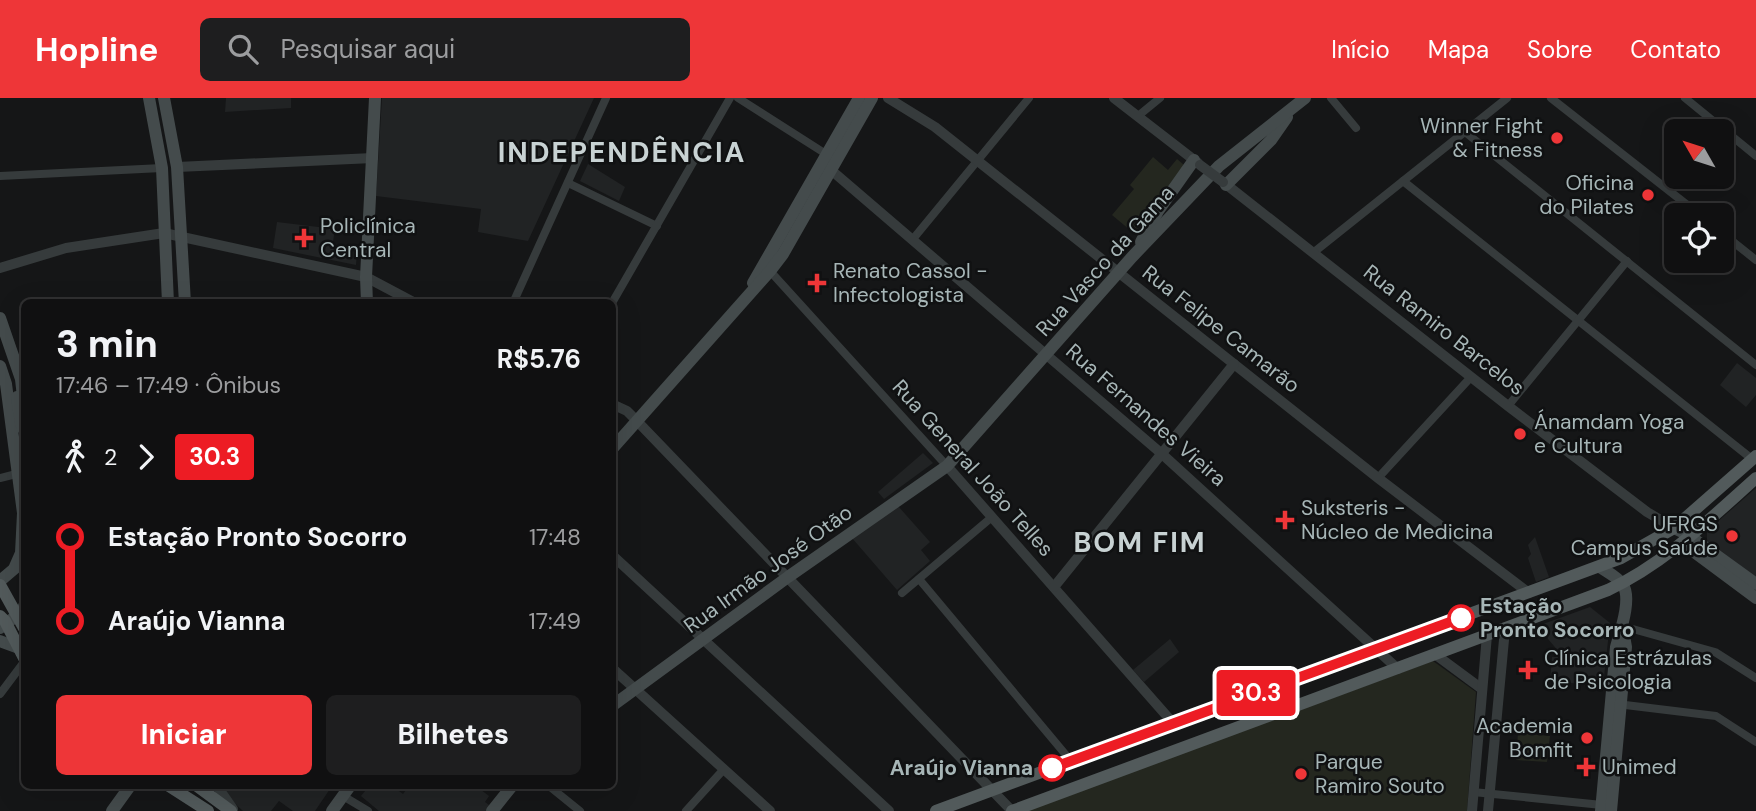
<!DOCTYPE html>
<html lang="pt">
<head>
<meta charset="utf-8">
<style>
  body { margin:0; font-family:"DM Sans",sans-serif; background:#1e1e1f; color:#f1f3f6; height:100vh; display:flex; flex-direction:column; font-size:26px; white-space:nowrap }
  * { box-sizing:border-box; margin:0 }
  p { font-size:23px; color:#9c9d9f }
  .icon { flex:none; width:38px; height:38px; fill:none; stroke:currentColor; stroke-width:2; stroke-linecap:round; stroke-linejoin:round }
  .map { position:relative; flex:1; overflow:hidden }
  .sheet { position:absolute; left:21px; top:201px; width:595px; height:490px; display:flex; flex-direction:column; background:#101011; border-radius:10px; box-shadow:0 7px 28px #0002,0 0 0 2px #303031 }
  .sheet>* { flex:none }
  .badge { padding:0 14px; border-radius:5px; font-size:24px; line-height:46px }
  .needle { width:46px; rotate:309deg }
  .tools { position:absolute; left:1664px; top:21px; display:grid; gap:14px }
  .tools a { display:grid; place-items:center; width:70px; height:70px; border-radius:10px; background:#101011; box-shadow:0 7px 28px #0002,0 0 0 2px #303031; font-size:35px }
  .map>.badge { position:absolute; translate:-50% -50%; box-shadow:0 0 0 4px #fff }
  .legs { display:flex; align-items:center; gap:10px; height:77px; padding:0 35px; font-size:23px }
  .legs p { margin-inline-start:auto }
  .head { display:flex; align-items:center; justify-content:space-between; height:119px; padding:0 35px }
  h1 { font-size:38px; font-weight:800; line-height:52px }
  .button { display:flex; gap:14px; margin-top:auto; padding:14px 35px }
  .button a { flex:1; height:80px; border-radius:10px; background:#ee3638; color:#fff; font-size:28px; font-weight:800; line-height:80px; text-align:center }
  .button a+a { background:#1e1e1f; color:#f1f3f6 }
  ul { padding:0 35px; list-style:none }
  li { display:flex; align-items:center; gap:24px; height:84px; font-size:26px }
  li i { display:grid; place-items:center; width:10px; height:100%; margin:0 9px; background:currentColor }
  li i::after { content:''; width:18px; height:18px; margin:-9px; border:5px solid; border-radius:50%; background:#101011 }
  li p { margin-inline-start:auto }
  li:first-child i { background:linear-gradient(#0000 50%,currentColor 0) }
  li:last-child i { background:linear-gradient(currentColor 50%,#0000 0) }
  header { display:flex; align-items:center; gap:42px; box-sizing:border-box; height:98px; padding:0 35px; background:#ee3638; color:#fff }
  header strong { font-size:33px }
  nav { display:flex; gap:38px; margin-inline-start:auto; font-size:24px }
  .search { width:490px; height:63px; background:#1e1e1f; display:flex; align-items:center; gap:18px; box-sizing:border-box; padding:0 24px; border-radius:10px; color:#9c9d9f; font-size:26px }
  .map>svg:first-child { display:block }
</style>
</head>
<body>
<header>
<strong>Hopline</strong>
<div class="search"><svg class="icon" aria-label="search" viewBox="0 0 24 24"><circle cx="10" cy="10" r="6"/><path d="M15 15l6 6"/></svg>Pesquisar aqui</div>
<nav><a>Início</a><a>Mapa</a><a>Sobre</a><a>Contato</a></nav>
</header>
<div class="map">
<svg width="1756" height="713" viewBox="0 0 1756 713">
  <rect width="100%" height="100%" fill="#151617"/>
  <!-- built -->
  <g fill="#212324">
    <path d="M 226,0 L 291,0 L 291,10 L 225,14 Z"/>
    <path d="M 382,0 L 594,0 L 528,143 L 478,134 L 481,111 L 376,98 Z"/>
    <path d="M 588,66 L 625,89 L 619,103 L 580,83 Z"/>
    <path d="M 277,124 L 335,131 L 332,150 L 357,154 L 356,167 L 273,150 Z"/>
    <path d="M 1737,265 L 1756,280 L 1756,297 L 1746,309 L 1720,287 Z"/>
    <path d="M 923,355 L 933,365 L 884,401 L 878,394 Z"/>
    <path d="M 1756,390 L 1756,479 L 1707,443 L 1707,433 Z"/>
    <path d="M 898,408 L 930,444 L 921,452 L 930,463 L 897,492 L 852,440 Z"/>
    <path d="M 1535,439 L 1549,479 L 1536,484 L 1528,460 L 1531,456 L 1528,447 Z"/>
    <path d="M 1590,509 L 1610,525 L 1603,588 L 1550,583 L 1552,559 L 1559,559 L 1560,555 L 1548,541 L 1543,526 Z"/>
    <path d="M 1170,541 L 1179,554 L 1144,584 L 1133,572 Z"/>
    <path d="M 221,688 L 332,688 L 315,713 L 293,713 L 279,703 L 271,713 L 243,713 L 229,700 Z"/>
    <path d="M 369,688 L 392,688 L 403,696 L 409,688 L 476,688 L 489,698 L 485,704 L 497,713 L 379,713 L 361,698 Z"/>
  </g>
  <!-- green -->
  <g fill="#24271f">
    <path d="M 1153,59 L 1168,72 L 1177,61 L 1184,67 L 1136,137 L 1112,117 L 1134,91 L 1130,87 Z"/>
    <path d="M 1433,563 L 1476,594 L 1467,713 L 1025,713 Z"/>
    <path d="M 1518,635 L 1550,638 L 1547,664 L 1516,662 Z"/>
  </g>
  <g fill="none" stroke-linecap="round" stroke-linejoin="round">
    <!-- minor -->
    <g stroke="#363b3c" stroke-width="8">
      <path d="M 738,0 L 826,56"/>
      <path d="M 1331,0 L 1356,30"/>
      <path d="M 1551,0 L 1700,117"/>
      <path d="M 1685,0 L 1756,58"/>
      <path d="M 1138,18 L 1160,0"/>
      <path d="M 1465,34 L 1756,267"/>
      <path d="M 0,78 L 162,70"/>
      <path d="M 1403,83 L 1752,361"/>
      <path d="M 568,85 L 657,128"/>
      <path d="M 1722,135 L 1756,162"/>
      <path d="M 913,141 L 1029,0"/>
      <path d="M 1313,155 L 1507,0"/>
      <path d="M 770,173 L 947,368"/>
      <path d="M 513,205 L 606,0"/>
      <path d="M 612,205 L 730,0"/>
      <path d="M 1508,308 L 1627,163"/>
      <path d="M 0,380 L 24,374"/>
      <path d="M 1378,380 L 1471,279"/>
      <path d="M 919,481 L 1071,663"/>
      <path d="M 902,495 L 992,419"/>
      <path d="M 1622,528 L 1715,554 L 1756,580"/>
      <path d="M 0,596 L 24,564"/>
      <path d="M 1617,606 L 1716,618 L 1756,644"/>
      <path d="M 549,688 L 580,713"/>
      <path d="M 1473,694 L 1602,707"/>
      <path d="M 343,698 L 368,713"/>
      <path d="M 686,713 L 724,671"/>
    </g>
    <!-- tertiary -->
    <g stroke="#363b3c" stroke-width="10">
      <path d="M 888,0 L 935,29 L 1378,380 L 1529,495"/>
      <path d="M 1114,0 L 1198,65"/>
      <path d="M 177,69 L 373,60"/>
      <path d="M 831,72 L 1162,356 L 1398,571"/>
      <path d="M 1223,84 L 1508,308 L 1647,414 L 1674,430"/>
      <path d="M 0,170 L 66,150 L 164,135 L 366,179 L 415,205"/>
      <path d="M 612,306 L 627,313 L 637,323 L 1012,713"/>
      <path d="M 947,368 L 1173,625"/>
      <path d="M 612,457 L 889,713"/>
      <path d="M 1054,489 L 1234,266"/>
      <path d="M 1436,557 L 1482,591"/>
      <path d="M 612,570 L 770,713"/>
      <path d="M 217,688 L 233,711"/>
      <path d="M 1472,713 L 1487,537"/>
      <path d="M 1488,713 L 1505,531"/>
    </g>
    <!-- secondary -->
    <g stroke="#444b4c" stroke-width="12">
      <path d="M 149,0 L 162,70 L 168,205"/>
      <path d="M 164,0 L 177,69 L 185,205"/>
      <path d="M 1226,87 L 1271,42 L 1287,19"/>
      <path d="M 1141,144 L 1158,113 L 1194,62"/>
      <path d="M 753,185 L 859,0"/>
      <path d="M 367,205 L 366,179 L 375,0"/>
      <path d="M 0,220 L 21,281 L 24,308"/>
      <path d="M 0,268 L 6,286 L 23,415 L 21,455 L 14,471 L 0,483"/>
      <path d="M 17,299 L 21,326 L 24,332"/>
      <path d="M 612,351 L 770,173 L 783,156 L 872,0"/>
      <path d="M 1674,430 L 1690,438 L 1756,486"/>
      <path d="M 1682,445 L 1756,500"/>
      <path d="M 1600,469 C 1607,474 1618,479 1623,487 C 1632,501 1620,534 1616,549 L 1601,713"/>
      <path d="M 0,530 L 23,513 L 24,508"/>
      <path d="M 0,543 L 24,552"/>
      <path d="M 612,608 L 788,479 L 947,368 L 1132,159 L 1219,68 L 1305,0"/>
      <path d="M 112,713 L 130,688"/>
      <path d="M 332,713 L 350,688"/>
      <path d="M 492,713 L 512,688"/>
      <path d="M 1611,713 L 1626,549 L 1623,532"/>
    </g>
    <!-- primary -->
    <g stroke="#525a5b" stroke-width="12">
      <path d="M 169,688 L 208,713"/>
      <path d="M 197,688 L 231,713"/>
      <path d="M 936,713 L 1621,460 L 1674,430 L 1756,358"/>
      <path d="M 1012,713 L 1608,492 C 1664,466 1710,421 1756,380"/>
    </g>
    <!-- tertiary-bridge -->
    <path stroke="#363b3c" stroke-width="10" d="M 1200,67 L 1223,84"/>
    <!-- primary-bridge -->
    <g stroke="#525a5b" stroke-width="12">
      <path d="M 0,487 L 24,530"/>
      <path d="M 0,518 L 5,523 L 24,560"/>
    </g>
  </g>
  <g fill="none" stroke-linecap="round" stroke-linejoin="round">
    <defs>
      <path id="line-1" d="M 1052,670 L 1461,520"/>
    </defs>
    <!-- line-1 casing -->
    <use href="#line-1" stroke="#fff" stroke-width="16"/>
    <!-- line-1 -->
    <use href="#line-1" stroke="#ed1c24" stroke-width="10"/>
  </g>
  <!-- markers -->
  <g fill="#ee3638" stroke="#101112" stroke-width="2.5">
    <circle cx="1557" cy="40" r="7"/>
    <circle cx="1648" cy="97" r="7"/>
    <path d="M300.5 129.5h7v7h7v7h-7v7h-7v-7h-7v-7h7z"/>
    <path d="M813.5 174.5h7v7h7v7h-7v7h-7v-7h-7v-7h7z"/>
    <circle cx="1520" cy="336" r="7"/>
    <path d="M1281.5 411.5h7v7h7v7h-7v7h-7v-7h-7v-7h7z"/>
    <circle cx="1732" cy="438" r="7"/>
    <path d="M1524.5 561.5h7v7h7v7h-7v7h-7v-7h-7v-7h7z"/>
    <circle cx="1587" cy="640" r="7"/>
    <path d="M1582.5 658.5h7v7h7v7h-7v7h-7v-7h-7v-7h7z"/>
    <circle cx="1301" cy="676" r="7"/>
  </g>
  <g fill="#fff" stroke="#ed1c24" stroke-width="3.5">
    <circle cx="1461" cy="520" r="12"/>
    <circle cx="1052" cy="670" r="12"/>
  </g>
  <g text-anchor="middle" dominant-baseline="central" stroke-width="5" stroke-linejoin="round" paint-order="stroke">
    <!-- poi labels -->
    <g font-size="21" fill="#a7b6b7" stroke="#101112" text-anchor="start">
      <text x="1543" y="28" text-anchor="end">Winner Fight<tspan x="1543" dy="24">&amp; Fitness</tspan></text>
      <text x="1634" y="85" text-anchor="end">Oficina<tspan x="1634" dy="24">do Pilates</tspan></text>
      <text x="320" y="128">Policlínica<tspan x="320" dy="24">Central</tspan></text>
      <text x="833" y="173">Renato Cassol -<tspan x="833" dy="24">Infectologista</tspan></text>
      <text x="1534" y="324">Ánamdam Yoga<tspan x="1534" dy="24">e Cultura</tspan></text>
      <text x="1301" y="410">Suksteris -<tspan x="1301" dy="24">Núcleo de Medicina</tspan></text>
      <text x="1718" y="426" text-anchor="end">UFRGS<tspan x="1718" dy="24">Campus Saúde</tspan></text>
      <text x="1544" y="560">Clínica Estrázulas<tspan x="1544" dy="24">de Psicologia</tspan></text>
      <text x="1573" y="628" text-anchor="end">Academia<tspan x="1573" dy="24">Bomfit</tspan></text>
      <text x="1315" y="664">Parque<tspan x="1315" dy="24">Ramiro Souto</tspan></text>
      <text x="1602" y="669">Unimed</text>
    </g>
    <!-- street labels -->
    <g font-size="21" fill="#a7b6b7" stroke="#101112">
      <text transform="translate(1105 163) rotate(-48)">Rua Vasco da Gama</text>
      <text transform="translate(1221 231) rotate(38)">Rua Felipe Camarão</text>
      <text transform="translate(1444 232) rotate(38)">Rua Ramiro Barcelos</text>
      <text transform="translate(1146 317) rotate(41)">Rua Fernandes Vieira</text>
      <text transform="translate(973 370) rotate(48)">Rua General João Telles</text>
      <text transform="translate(768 471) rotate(-36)">Rua Irmão José Otão</text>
    </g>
    <!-- stop labels -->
    <g font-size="21" font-weight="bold" fill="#a7b6b7" stroke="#101112" text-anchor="start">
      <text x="1480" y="508">Estação<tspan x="1480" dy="24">Pronto Socorro</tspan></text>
      <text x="1033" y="670" text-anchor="end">Araújo Vianna</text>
    </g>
    <!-- district labels -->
    <g font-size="28" font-weight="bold" letter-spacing="2" fill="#c8d2d3" stroke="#101112">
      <text x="622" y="54">INDEPENDÊNCIA</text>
      <text x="1140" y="444">BOM FIM</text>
    </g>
  </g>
</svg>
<div class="tools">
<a><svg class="needle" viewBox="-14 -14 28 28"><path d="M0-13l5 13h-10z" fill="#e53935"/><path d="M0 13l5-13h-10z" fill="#9c9d9f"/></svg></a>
<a><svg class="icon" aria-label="locate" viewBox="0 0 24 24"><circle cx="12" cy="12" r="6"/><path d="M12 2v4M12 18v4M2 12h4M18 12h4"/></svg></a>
</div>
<b class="badge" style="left:1256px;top:595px;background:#ed1c24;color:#fff">30.3</b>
<section class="sheet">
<div class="head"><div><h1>3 min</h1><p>17:46 – 17:49 · Ônibus</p></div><b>R$5.76</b></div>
<div class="legs"><svg class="icon" aria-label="walk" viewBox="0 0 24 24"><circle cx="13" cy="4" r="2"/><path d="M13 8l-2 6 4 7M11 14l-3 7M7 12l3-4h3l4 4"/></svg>2<svg class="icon" aria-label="forward" viewBox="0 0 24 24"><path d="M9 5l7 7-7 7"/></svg><b class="badge" style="background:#ed1c24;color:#fff">30.3</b></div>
<ul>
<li><i style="color:#ed1c24"></i><b>Estação Pronto Socorro</b><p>17:48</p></li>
<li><i style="color:#ed1c24"></i><b>Araújo Vianna</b><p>17:49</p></li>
</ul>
<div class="button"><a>Iniciar</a><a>Bilhetes</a></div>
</section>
</div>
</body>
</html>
